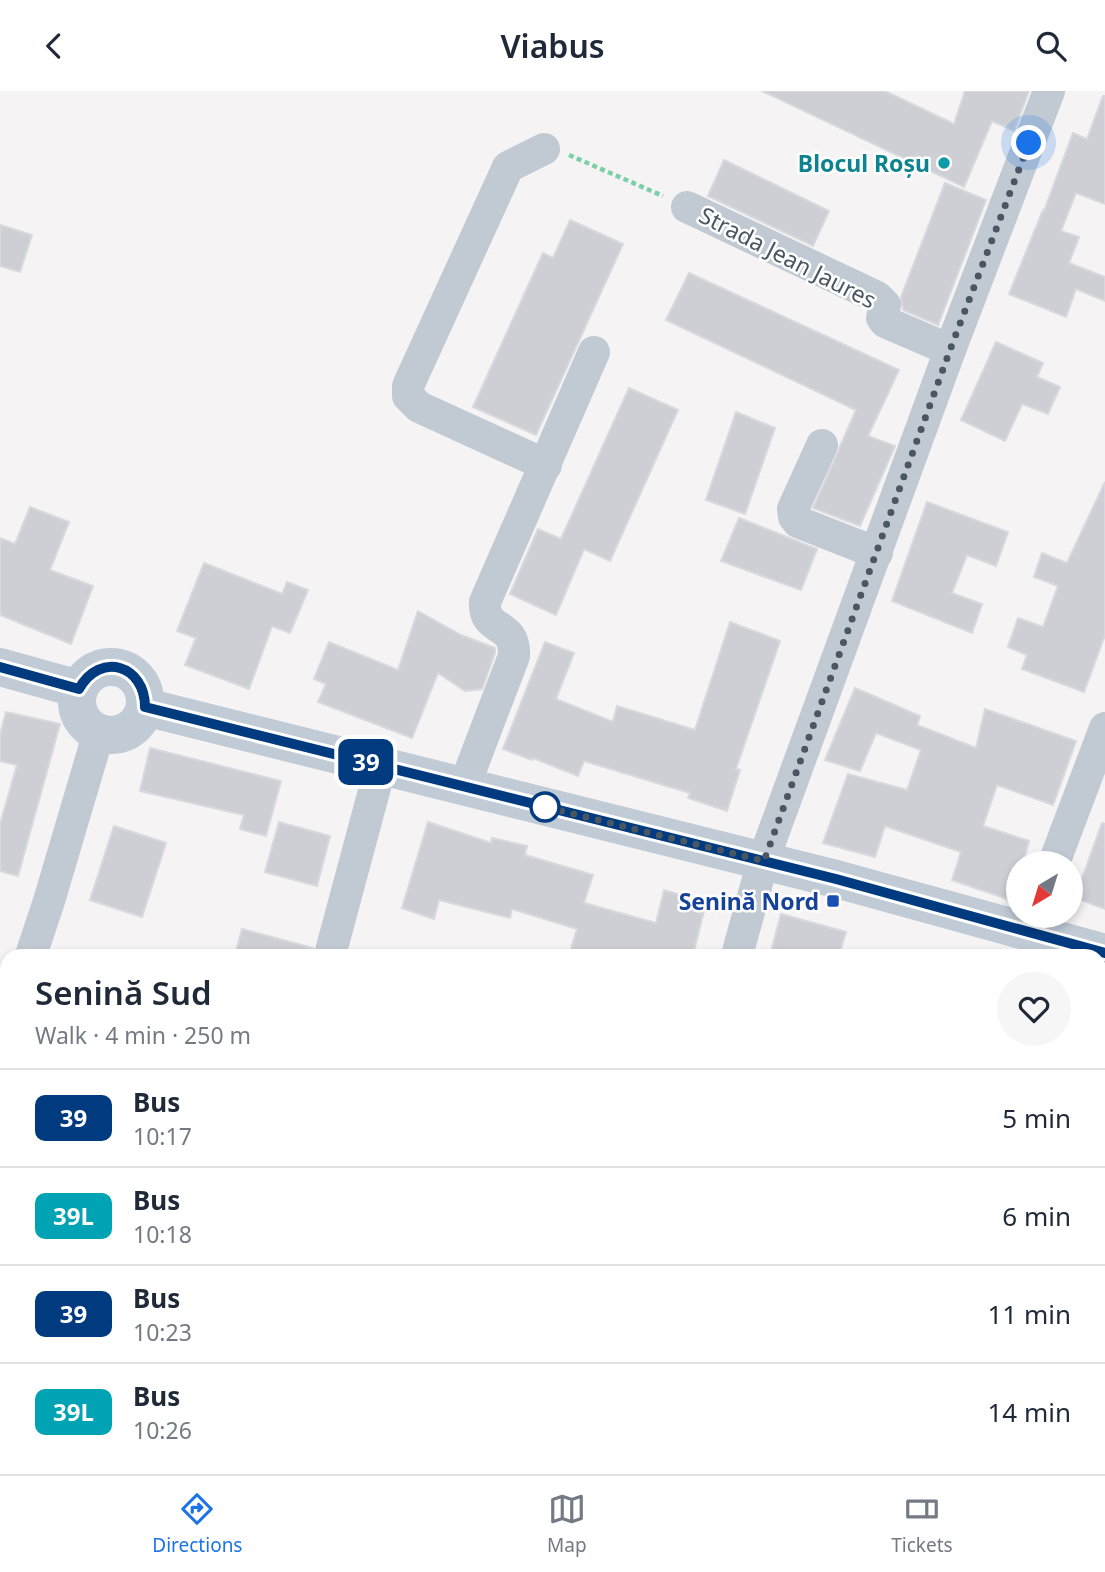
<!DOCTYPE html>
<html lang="en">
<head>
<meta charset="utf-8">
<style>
  body { margin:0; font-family:"Noto Sans",sans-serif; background:#f6f6f7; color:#1f2937; height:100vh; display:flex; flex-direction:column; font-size:26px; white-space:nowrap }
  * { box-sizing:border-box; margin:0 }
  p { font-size:23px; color:#747a83 }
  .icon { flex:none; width:38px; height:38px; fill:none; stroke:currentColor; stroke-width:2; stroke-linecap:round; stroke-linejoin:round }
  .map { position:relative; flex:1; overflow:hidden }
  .panel { position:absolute; left:0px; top:858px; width:1106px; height:527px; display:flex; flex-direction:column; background:#fff; border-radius:21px 21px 0 0; box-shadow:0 4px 10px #0003 }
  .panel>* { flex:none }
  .badge { padding:0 14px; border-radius:10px; font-size:24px; line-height:46px }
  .needle { width:46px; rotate:218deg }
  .buttons { position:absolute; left:1006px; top:760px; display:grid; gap:14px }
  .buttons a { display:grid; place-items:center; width:77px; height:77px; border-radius:50%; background:#fff; box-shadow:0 4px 10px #0003; font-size:35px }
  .you { position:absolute; width:35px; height:35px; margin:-18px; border:5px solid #fff; border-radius:50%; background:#1a73e8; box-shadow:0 0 0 10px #1a73e833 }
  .map>.badge { position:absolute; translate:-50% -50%; box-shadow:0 0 0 4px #fff }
  .round { display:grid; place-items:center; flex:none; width:74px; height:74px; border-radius:37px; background:#f6f6f7 }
  .overview { display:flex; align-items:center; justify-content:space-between; height:119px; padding:0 35px }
  h1 { font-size:33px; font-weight:600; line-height:52px }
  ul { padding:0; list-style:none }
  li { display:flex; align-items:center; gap:21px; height:98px; padding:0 35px; border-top:2px solid #e0e1e3 }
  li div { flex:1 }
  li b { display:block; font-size:26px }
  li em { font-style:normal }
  li .badge { min-width:77px; font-weight:700; text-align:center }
  header { display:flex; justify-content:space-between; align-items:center; height:91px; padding:0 35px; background:#fff; font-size:32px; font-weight:600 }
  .tab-bar { display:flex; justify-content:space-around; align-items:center; height:98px; border-top:2px solid #e0e1e3; background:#fff; font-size:19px; color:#747a83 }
  .tab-bar a { display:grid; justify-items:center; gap:4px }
  .tab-bar .selected { color:#1a73e8 }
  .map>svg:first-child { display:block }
</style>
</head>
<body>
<header><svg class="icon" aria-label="back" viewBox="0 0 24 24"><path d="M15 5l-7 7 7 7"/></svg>Viabus<svg class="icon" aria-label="search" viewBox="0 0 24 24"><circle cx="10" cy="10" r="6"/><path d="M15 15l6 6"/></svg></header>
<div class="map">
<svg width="1105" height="1383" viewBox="0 0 1105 1383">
  <rect width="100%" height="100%" fill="#f5f3f3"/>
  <!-- building -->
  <g fill="#cdcfd5" stroke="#d7d9de" stroke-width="2">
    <path d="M 762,0 L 885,0 L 954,33 L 965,0 L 1029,0 L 1014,40 L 992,30 L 964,96 Z"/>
    <path d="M 1103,5 L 1105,5 L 1105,113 L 1076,102 L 1061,140 L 1079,146 L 1069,172 L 1105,186 L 1105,210 L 1076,198 L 1066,226 L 1009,203 L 1043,119 L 1044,120 L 1073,42 L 1087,48 Z"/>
    <path d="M 724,69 L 829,120 L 813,155 L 708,105 Z"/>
    <path d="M 945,92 L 986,109 L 938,234 L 903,219 L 901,206 Z"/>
    <path d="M 570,129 L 623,153 L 536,344 L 473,316 L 543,162 L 553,167 Z"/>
    <path d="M 0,134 L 32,144 L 20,181 L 0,175 Z"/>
    <path d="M 689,182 L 899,279 L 868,345 L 895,355 L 860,435 L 813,417 L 856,319 L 666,229 Z"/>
    <path d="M 996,251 L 1043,272 L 1037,286 L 1060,296 L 1048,323 L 1022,313 L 1005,350 L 961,329 Z"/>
    <path d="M 629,297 L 678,319 L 610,470 L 584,458 L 556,524 L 510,503 L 538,438 L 561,448 Z"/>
    <path d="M 736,321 L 775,337 L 745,423 L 706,409 Z"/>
    <path d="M 1105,391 L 1105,544 L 1084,601 L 1022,578 L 1027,564 L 1008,556 L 1018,527 L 1043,536 L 1058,495 L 1034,486 L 1042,462 L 1067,472 Z"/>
    <path d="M 927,411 L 1008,441 L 996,475 L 967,464 L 952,502 L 982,513 L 972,542 L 892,510 Z"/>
    <path d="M 30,416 L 69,431 L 50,479 L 93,495 L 71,553 L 0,524 L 0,447 L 15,453 Z"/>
    <path d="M 739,427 L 817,458 L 801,499 L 721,470 Z"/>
    <path d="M 204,472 L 282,503 L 287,491 L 308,499 L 290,542 L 272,535 L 249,598 L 185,574 L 196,547 L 177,540 Z"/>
    <path d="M 418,520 L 461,544 L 495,557 L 495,562 L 482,598 L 465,600 L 438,582 L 412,647 L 318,611 L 326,593 L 314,588 L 329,551 L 398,579 Z"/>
    <path d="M 730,531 L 780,550 L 736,678 L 740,679 L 727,720 L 688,707 L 690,702 L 584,670 L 578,685 L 533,667 L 532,669 L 503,658 L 545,551 L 574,562 L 556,608 L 613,631 L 617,615 L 695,639 Z"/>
    <path d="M 855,597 L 920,625 L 917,634 L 976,657 L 985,618 L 1076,650 L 1053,714 L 997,694 L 983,735 L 1029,750 L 1023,772 L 1018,772 L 1018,788 L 1013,810 L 952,789 L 961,761 L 885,735 L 875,766 L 823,752 L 848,683 L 907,699 L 921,659 L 876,642 L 860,680 L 825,669 Z"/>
    <path d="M 6,621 L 60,633 L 18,785 L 0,780 L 0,733 L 17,674 L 0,670 L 0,644 Z"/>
    <path d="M 150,657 L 281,690 L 266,745 L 240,738 L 244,724 L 140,700 Z"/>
    <path d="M 279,731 L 330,745 L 317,795 L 265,781 Z"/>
    <path d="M 428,731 L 491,752 L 492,747 L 527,755 L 525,764 L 593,784 L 584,812 L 656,832 L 664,799 L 706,812 L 693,864 L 583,864 L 570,861 L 577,838 L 512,818 L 510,827 L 439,809 L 434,828 L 402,817 Z"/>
    <path d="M 1102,732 L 1105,733 L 1105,818 L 1075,807 Z"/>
    <path d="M 114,735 L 166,752 L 142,826 L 90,809 Z"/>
    <path d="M 781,823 L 846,841 L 839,864 L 770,864 Z"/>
    <path d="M 242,838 L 313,857 L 312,864 L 235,864 Z"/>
  </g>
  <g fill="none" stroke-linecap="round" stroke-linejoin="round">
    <!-- path -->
    <path stroke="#7ad0a6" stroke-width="4.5" stroke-dasharray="5 3.5" stroke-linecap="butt" d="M 569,64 L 663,105"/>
    <!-- minor -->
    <g stroke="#c1cad2" stroke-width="32">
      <path d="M 544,58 L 508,76 L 408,295 L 408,305 L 419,316 L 546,374"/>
      <path d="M 687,116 L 877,206 L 885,214 L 882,227 L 885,231 L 950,259"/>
      <path d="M 822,354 L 793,418 L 794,426 L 798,431 L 877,462"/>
      <path d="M 464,696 L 514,565 C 516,529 483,543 485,511 L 594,261"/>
      <path d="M 1054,772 L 1105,637"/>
      <path d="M 31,864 L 49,810 L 99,641"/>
      <path d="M 330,864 L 381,674"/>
      <path d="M 737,864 L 763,770 L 950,259 L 1049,0"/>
      <path d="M 0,949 L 7,932"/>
      <path d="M 0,1342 L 7,1372"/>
      <path d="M 189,1383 L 190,1377"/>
      <path d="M 594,1383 L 596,1377"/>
      <path d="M 890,1383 L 892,1377"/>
    </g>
    <!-- secondary -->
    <g stroke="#c1cbd6" stroke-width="38">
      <path d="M 0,576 L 79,598"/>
      <circle cx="111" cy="610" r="34"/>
      <path d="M 145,616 L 836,788 L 1105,862"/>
    </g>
  </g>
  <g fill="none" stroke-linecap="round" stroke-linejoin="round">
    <defs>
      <path id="line" d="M 0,576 L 79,598 C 100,560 145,574 145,616 L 836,788 L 1105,862"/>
    </defs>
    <!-- line casing -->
    <use href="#line" stroke="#fff" stroke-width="16"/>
    <!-- line -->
    <use href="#line" stroke="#003b80" stroke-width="10"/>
    <!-- walk -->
    <path stroke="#4a5661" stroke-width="7" stroke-dasharray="0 12.6" d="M 545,716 L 541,715 L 764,770 L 950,259 L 1029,52"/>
  </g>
  <!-- markers -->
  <circle fill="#0f9aa8" stroke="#fff" stroke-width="2.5" cx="944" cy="72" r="7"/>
  <circle fill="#fff" stroke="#003b80" stroke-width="3.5" cx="545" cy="716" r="14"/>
  <rect fill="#1a4fb4" stroke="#fff" stroke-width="2.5" x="826" y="803" width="14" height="14" rx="3.5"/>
  <g text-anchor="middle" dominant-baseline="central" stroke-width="5" stroke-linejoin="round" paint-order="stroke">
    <!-- culture labels -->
    <g font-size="23" font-weight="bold" fill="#0d838f" stroke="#fff" text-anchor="end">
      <text x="930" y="72">Blocul Roșu</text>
    </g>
    <!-- street labels -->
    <g font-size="23" fill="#4a5661" stroke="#fff">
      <text transform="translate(788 166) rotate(27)">Strada Jean Jaures</text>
    </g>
    <!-- transit labels -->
    <g font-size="23" font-weight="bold" fill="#164399" stroke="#fff" text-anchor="end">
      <text x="819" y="810">Senină Nord</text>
    </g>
  </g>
</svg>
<div class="buttons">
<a><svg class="needle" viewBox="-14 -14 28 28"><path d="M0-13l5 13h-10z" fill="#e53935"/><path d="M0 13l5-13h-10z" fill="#747a83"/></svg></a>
</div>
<div class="you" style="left:1029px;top:52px"></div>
<b class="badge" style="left:366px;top:671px;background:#003b80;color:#fff">39</b>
<section class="panel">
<div class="overview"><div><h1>Senină Sud</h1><p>Walk · 4 min · 250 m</p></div><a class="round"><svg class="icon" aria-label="heart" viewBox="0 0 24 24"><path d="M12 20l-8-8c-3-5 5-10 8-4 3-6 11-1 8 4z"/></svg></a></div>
<ul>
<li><span class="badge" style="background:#003b80;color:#fff">39</span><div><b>Bus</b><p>10:17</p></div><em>5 min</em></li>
<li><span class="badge" style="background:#00a3b4;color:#fff">39L</span><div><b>Bus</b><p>10:18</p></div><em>6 min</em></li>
<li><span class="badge" style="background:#003b80;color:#fff">39</span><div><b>Bus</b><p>10:23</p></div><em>11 min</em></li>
<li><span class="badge" style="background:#00a3b4;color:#fff">39L</span><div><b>Bus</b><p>10:26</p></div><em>14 min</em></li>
</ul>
</section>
</div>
<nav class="tab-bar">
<a class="selected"><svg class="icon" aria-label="directions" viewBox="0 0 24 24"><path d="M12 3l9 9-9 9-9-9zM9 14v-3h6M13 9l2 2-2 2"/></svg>Directions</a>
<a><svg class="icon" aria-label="map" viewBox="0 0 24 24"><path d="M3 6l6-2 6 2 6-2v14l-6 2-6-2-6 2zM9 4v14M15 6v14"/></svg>Map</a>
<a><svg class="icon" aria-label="tickets" viewBox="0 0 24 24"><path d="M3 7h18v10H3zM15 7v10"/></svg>Tickets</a>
</nav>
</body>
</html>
